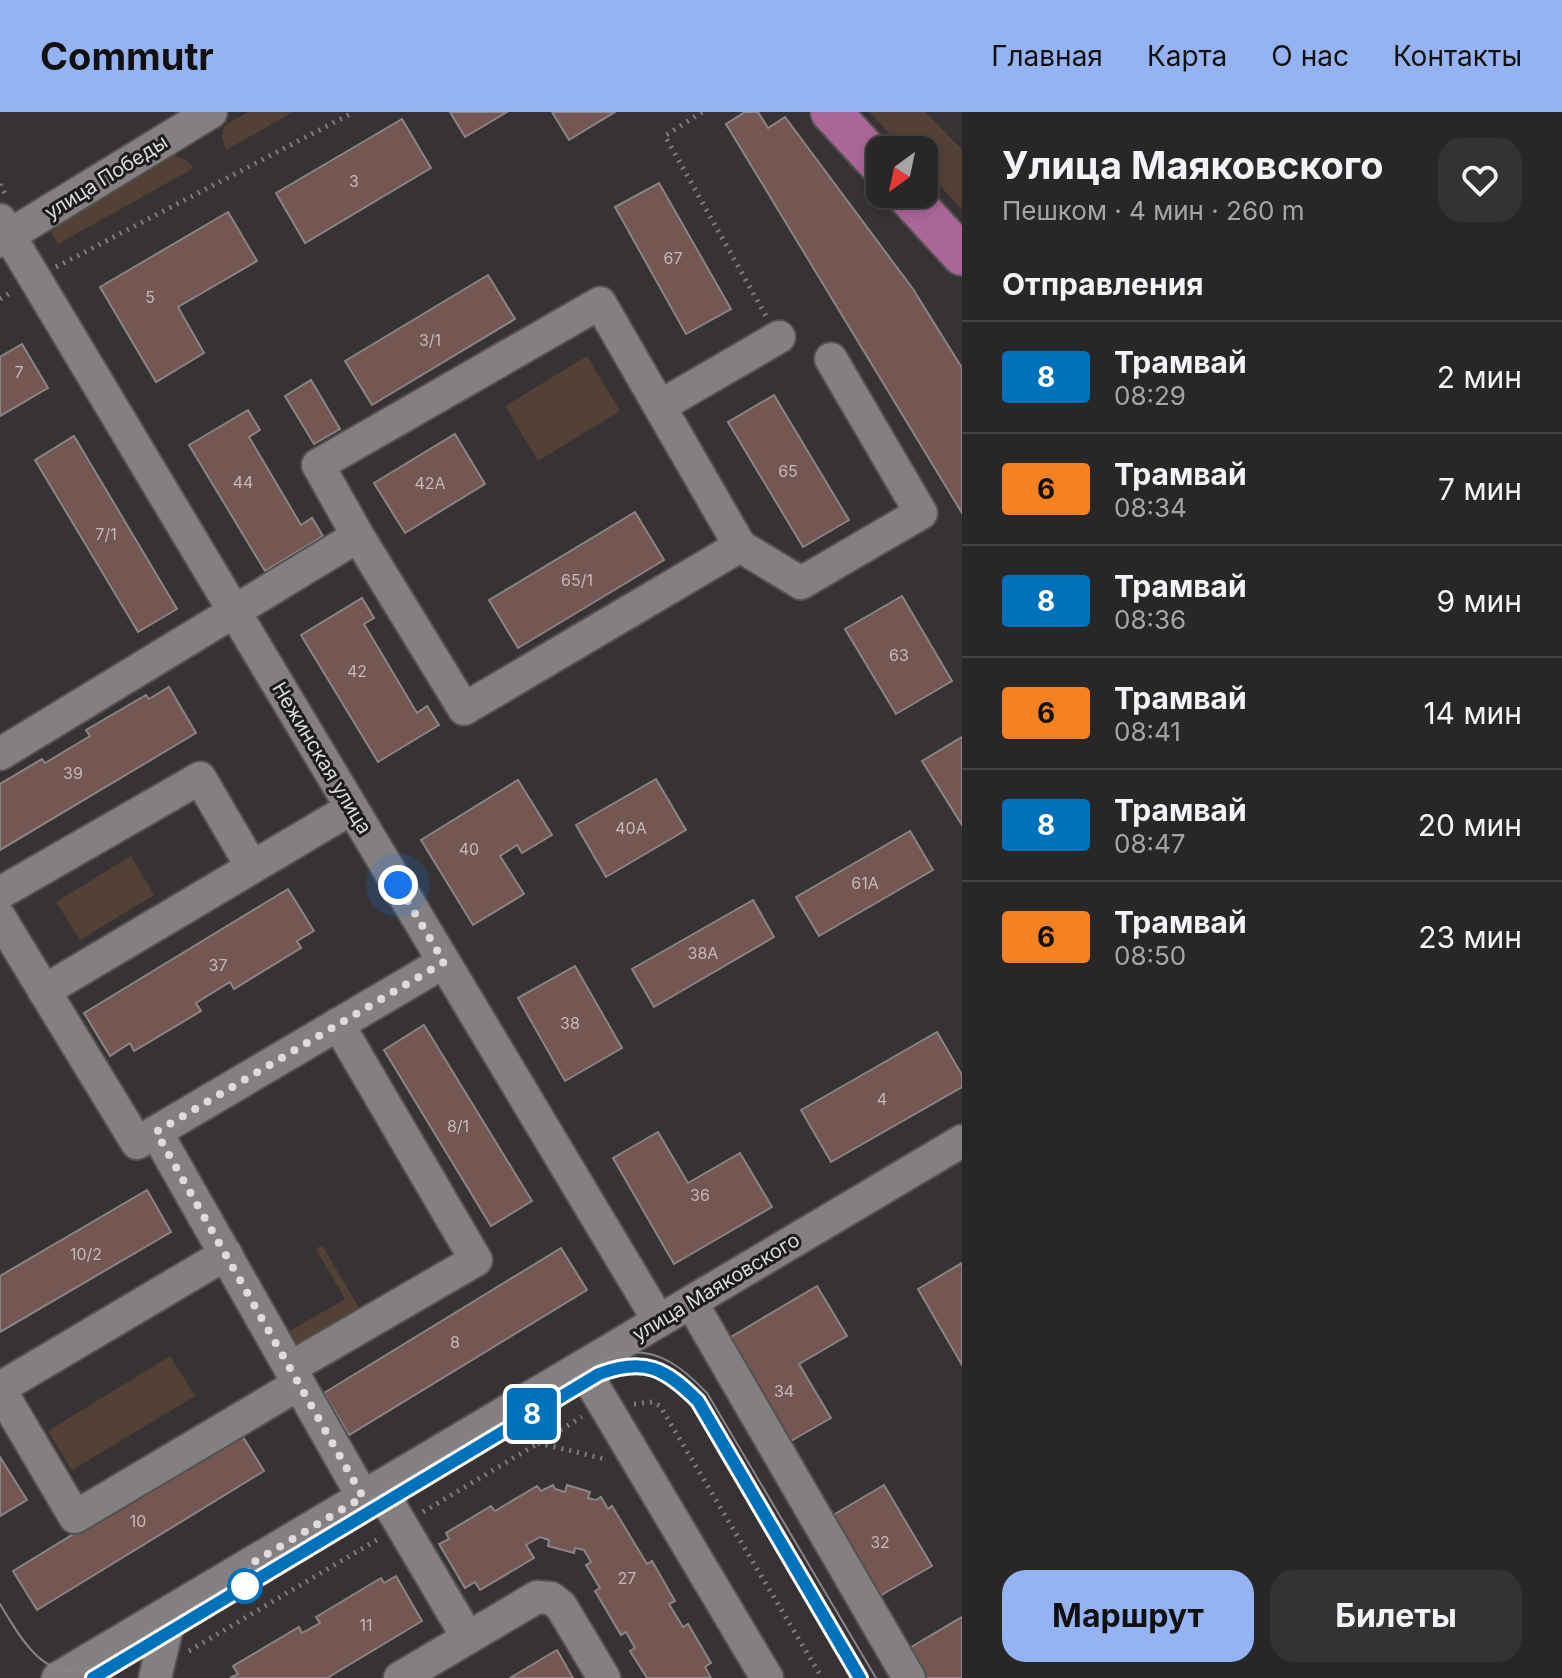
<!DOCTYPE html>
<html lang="ru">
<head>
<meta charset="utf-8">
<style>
  body { margin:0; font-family:Inter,sans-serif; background:#353233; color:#f1f3f6; height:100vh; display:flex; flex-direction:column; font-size:30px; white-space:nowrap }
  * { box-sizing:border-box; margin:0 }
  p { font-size:26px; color:#a5a5a7 }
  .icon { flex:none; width:44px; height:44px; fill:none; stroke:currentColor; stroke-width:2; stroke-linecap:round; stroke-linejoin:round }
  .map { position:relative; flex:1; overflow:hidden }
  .panel { display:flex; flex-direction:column; background:#292627; width:600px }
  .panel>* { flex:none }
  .badge { padding:0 16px; border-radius:6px; font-size:28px; line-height:52px }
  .needle { width:52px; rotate:213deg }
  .buttons { position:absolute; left:866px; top:24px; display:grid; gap:16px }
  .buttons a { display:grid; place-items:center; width:72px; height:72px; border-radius:16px; background:#292627; box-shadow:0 4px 12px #0003,0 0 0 2px #454344; font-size:40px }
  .you { position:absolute; width:40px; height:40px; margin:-20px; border:6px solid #fff; border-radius:50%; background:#1a73e8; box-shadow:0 0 0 12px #1a73e833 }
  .map>.badge { position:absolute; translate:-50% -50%; box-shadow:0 0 0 4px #fff }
  h2 { padding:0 40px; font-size:30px; line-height:72px }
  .round { display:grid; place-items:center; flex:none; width:84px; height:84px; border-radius:24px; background:#353233 }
  .summary { display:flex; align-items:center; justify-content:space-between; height:136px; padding:0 40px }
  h1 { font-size:38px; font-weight:700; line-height:60px }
  .primary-button { display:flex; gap:16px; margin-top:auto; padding:16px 40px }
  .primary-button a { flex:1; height:92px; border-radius:24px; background:#95b2f1; color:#111; font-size:32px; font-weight:700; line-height:92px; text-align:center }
  .primary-button a+a { background:#353233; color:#f1f3f6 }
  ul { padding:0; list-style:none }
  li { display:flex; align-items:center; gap:24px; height:112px; padding:0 40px; border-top:2px solid #454344 }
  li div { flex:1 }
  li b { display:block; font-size:30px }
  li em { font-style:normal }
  li .badge { min-width:88px; font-weight:700; text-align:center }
  header { display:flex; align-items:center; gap:48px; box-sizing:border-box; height:112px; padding:0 40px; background:#95b2f1; color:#111 }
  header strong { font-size:38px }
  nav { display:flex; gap:44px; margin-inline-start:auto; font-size:28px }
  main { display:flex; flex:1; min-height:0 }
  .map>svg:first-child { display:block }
</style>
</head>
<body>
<header>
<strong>Commutr</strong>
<nav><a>Главная</a><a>Карта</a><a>О нас</a><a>Контакты</a></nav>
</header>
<main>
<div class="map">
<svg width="962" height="1566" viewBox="0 0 962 1566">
  <rect width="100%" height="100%" fill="#373334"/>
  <!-- green -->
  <g fill="#544135">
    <path d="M 248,0 L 293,0 L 226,38 L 222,25 L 224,14 Z"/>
    <path d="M 869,0 L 925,0 L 962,38 L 962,97 L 924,57 L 924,38 L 905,38 Z"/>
    <path d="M 171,43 L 185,47 L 194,56 L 58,132 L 47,113 Z"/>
    <path d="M 587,244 L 620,299 L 538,349 L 505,294 Z"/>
    <path d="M 131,744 L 154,783 L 80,828 L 56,790 Z"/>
    <path d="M 322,1133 L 362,1201 L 293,1241 L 283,1223 L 345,1187 L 316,1137 Z"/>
    <path d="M 170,1244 L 195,1284 L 72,1358 L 48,1319 Z"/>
  </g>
  <!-- building -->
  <g fill="#745652" stroke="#8a8484" stroke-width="2">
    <path d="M 450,0 L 507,0 L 465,25 Z"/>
    <path d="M 552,0 L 615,0 L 569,28 Z"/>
    <path d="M 745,0 L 758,0 L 768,16 L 785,5 L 913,177 L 962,256 L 962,401 L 726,12 Z"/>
    <path d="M 402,7 L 431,56 L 305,131 L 276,81 Z"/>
    <path d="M 659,71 L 731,197 L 686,222 L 615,95 Z"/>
    <path d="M 228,100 L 257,149 L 178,195 L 204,241 L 156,270 L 100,175 Z"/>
    <path d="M 488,163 L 515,207 L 372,293 L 345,249 Z"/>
    <path d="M 22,232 L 48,276 L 0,304 L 0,245 Z"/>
    <path d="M 311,268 L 340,317 L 314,332 L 285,284 Z"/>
    <path d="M 774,283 L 849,408 L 803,435 L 728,310 Z"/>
    <path d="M 248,298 L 260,318 L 249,325 L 301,413 L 312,406 L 323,424 L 265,459 L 189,333 Z"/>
    <path d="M 455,322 L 485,372 L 405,421 L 374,371 Z"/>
    <path d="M 74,324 L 177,497 L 138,520 L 35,348 Z"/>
    <path d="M 635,400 L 664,448 L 518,536 L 489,488 Z"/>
    <path d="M 902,484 L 952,569 L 896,602 L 845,517 Z"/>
    <path d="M 362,486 L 374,506 L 364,512 L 417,601 L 427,594 L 439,613 L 378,650 L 301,523 Z"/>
    <path d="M 169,575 L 196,621 L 0,738 L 0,672 L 42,647 L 45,651 L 90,624 L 86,618 L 146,583 L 149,587 Z"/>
    <path d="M 962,625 L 962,713 L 922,649 Z"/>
    <path d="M 656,667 L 686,718 L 606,765 L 576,713 Z"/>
    <path d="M 518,668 L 552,723 L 522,741 L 517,733 L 500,744 L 524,782 L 473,813 L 421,728 Z"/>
    <path d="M 910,719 L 933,758 L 819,824 L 796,785 Z"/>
    <path d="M 288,777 L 314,819 L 297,829 L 301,836 L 234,877 L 230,870 L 196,891 L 201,899 L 134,939 L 130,931 L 110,944 L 84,901 Z"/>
    <path d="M 753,788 L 774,825 L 654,895 L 632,857 Z"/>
    <path d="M 575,854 L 622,936 L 565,969 L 518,886 Z"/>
    <path d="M 424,913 L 532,1089 L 491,1114 L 384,938 Z"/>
    <path d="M 937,920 L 962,963 L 962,975 L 831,1050 L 801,998 Z"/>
    <path d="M 658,1020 L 688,1071 L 740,1041 L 772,1095 L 674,1152 L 613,1046 Z"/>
    <path d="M 147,1078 L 171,1120 L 0,1220 L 0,1164 Z"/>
    <path d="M 561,1136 L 587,1178 L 349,1323 L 324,1281 Z"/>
    <path d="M 962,1151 L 962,1253 L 918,1177 Z"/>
    <path d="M 817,1174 L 847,1224 L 799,1252 L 831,1306 L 784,1333 L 724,1229 Z"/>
    <path d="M 240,1320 L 264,1359 L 37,1498 L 13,1459 Z"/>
    <path d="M 0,1345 L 27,1388 L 0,1404 Z"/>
    <path d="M 553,1373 L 555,1377 L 565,1380 L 567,1373 L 590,1380 L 588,1386 L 596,1388 L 601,1385 L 608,1397 L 612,1394 L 647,1452 L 652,1449 L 675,1489 L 669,1492 L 683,1515 L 688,1512 L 711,1551 L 705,1555 L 711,1566 L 647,1566 L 630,1539 L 635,1536 L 626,1520 L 621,1523 L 595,1479 L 600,1476 L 586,1453 L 591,1450 L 584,1438 L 575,1436 L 574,1441 L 548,1434 L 549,1428 L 540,1425 L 526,1433 L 534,1446 L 480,1478 L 475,1470 L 465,1476 L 439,1432 L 449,1427 L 446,1421 L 491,1394 L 495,1399 L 537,1374 L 541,1379 Z"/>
    <path d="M 884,1373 L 932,1454 L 876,1486 L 828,1406 Z"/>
    <path d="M 396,1464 L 422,1509 L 327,1566 L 230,1566 L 238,1562 L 233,1554 L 299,1515 L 302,1521 L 320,1511 L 316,1505 L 381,1466 L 384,1471 Z"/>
    <path d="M 962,1505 L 962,1566 L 916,1566 L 901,1541 Z"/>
    <path d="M 557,1538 L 573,1566 L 510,1566 L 550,1542 Z"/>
  </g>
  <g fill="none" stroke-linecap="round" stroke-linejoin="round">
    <defs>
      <g id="minor">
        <path d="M 0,108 L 659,1209"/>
        <path d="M 0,129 L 211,0"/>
        <path d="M 660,294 L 779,225"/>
        <path d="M 358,424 L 318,353 L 600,191 L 740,434"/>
        <path d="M 0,642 L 358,424 L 464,597 L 740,434 L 801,471 L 921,401 L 831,247"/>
        <path d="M 0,781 L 200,666 L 252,755"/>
        <path d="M 0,806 L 137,1031 L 444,850"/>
        <path d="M 44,879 L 352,696"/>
        <path d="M 156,1020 L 363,1385"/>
        <path d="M 691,1190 L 909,1566"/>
        <path d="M 582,1255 L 767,1566"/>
        <path d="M 290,1256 L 476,1148 L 338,912"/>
        <path d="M 0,1276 L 226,1142"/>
        <path d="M 0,1278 L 75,1405 L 299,1272"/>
        <path d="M 379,1375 L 468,1526"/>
        <path d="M 58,1566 L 962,1029"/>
        <path d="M 155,1566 L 171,1499"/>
        <path d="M 400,1566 L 537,1485 L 551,1486 L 561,1494 L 604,1566"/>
      </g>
      <g id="major">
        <path d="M 831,0 L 880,53"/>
        <path d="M 906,82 L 962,143"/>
      </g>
    </defs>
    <!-- minor casing -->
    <use href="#minor" stroke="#545151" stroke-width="36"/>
    <!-- major casing -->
    <use href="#major" stroke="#545151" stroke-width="44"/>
    <!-- path -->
    <g stroke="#807c7d" stroke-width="5" stroke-dasharray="2 6" stroke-linecap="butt">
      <path d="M 702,0 L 665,24 L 766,204"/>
      <path d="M 0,72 L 5,82"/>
      <path d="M 56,155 L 354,0"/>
      <path d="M 0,187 L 13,179"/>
      <path d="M 634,1292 L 652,1290 L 660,1294 L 822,1566"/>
      <path d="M 538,1331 L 605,1347"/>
      <path d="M 423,1400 L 582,1305"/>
      <path d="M 189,1539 L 380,1426"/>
    </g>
    <!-- minor -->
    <use href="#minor" stroke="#847f80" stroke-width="32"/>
    <!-- major -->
    <use href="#major" stroke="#ab6699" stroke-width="40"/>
    <!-- tram -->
    <g stroke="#878484" stroke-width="2">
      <path d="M 601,1262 C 645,1244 667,1257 698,1289 L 860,1566"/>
      <path d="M 0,1492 C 18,1522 41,1566 83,1559 L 596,1252 C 605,1248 616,1242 625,1241 C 660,1236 685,1258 707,1281 L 876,1566"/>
    </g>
  </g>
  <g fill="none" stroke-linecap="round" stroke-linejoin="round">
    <defs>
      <path id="line" d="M 93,1566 L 599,1262 C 644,1245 665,1256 698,1289 L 860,1566"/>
    </defs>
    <!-- line casing -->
    <use href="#line" stroke="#fff" stroke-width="18"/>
    <!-- line -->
    <use href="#line" stroke="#0072bc" stroke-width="12"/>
    <!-- walk -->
    <path stroke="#dedbdb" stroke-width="8" stroke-dasharray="0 14.4" d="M 245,1474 L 249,1453 L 363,1385 L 156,1020 L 444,850 L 398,773"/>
  </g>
  <!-- markers -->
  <circle fill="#fff" stroke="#0072bc" stroke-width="4" cx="245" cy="1474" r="16"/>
  <g text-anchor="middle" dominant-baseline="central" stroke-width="6" stroke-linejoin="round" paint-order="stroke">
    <!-- number labels -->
    <g font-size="16" fill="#c4bab9">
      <text x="354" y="69">3</text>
      <text x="673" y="146">67</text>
      <text x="150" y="185">5</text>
      <text x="430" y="228">3/1</text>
      <text x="19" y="260">7</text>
      <text x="788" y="359">65</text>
      <text x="243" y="370">44</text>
      <text x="430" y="371">42А</text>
      <text x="106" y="422">7/1</text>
      <text x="577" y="468">65/1</text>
      <text x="899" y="543">63</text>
      <text x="357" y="559">42</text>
      <text x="73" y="661">39</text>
      <text x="631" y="716">40А</text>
      <text x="469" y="737">40</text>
      <text x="865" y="771">61А</text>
      <text x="703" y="841">38А</text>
      <text x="218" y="853">37</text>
      <text x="570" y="911">38</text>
      <text x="882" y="987">4</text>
      <text x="458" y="1014">8/1</text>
      <text x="700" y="1083">36</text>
      <text x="86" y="1142">10/2</text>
      <text x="455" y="1230">8</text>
      <text x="784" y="1279">34</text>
      <text x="138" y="1409">10</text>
      <text x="880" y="1430">32</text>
      <text x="627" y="1466">27</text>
      <text x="366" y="1513">11</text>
    </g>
    <!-- street labels -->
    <g font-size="20" fill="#dedbdb" stroke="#1d1b1c">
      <text transform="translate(106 65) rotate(-32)">улица Победы</text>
      <text transform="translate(322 646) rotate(59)">Нежинская улица</text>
      <text transform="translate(716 1175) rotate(-31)">улица Маяковского</text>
    </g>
  </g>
</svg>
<div class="buttons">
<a><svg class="needle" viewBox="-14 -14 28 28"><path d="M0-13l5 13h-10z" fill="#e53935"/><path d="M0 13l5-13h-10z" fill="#a5a5a7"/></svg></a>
</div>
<div class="you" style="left:398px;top:773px"></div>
<b class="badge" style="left:532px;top:1302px;background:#0072bc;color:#fff">8</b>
</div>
<section class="panel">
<div class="summary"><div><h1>Улица Маяковского</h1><p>Пешком · 4 мин · 260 m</p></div><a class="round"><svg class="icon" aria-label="heart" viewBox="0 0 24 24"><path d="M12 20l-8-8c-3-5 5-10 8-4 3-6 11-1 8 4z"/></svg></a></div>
<h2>Отправления</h2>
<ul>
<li><span class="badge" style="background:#0072bc;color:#fff">8</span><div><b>Трамвай</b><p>08:29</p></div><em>2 мин</em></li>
<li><span class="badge" style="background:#f58220;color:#111">6</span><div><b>Трамвай</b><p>08:34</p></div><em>7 мин</em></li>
<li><span class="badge" style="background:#0072bc;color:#fff">8</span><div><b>Трамвай</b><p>08:36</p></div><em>9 мин</em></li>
<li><span class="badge" style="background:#f58220;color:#111">6</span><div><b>Трамвай</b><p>08:41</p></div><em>14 мин</em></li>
<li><span class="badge" style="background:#0072bc;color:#fff">8</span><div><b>Трамвай</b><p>08:47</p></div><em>20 мин</em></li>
<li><span class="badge" style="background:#f58220;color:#111">6</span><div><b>Трамвай</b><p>08:50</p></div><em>23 мин</em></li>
</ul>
<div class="primary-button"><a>Маршрут</a><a>Билеты</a></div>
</section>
</main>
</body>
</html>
